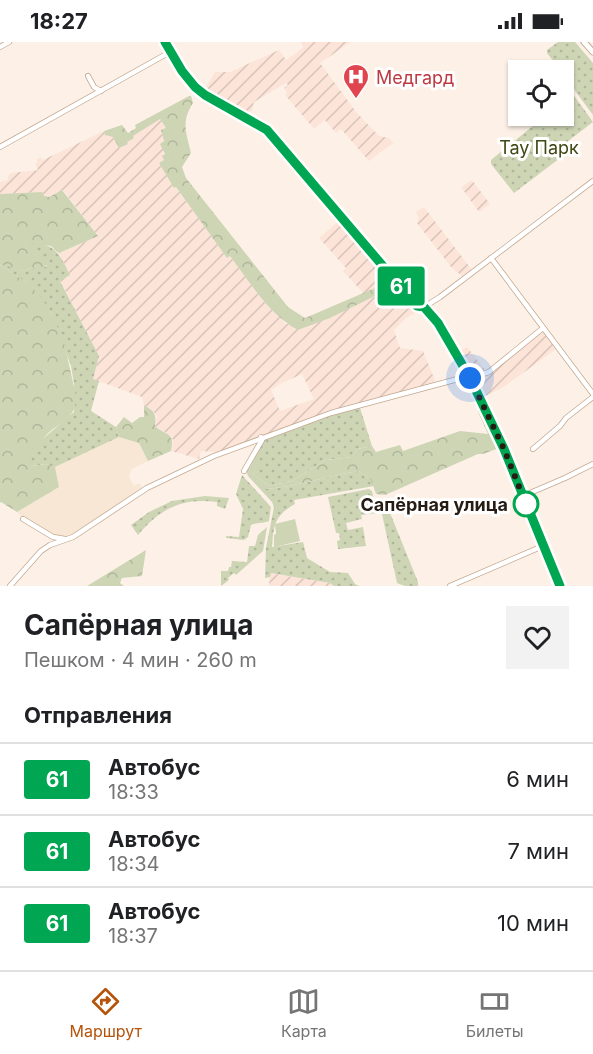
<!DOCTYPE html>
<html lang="ru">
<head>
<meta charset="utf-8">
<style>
  body { margin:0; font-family:Inter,sans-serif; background:#f2f2f2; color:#202124; height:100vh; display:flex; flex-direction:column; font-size:22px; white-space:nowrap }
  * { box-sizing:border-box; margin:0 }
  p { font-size:20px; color:#757577 }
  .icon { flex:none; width:33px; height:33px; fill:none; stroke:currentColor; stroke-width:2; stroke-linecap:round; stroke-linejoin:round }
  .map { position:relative; height:544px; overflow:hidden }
  .sheet { display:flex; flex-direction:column; background:#fff; flex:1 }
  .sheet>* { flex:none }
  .badge { padding:0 12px; border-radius:4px; font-size:21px; line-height:39px }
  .tools { position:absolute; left:508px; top:18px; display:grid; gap:12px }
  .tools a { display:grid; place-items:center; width:66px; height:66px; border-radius:0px; background:#fff; box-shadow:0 2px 4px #0004; font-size:30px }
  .you { position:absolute; width:30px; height:30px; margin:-15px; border:4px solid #fff; border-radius:50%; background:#1a73e8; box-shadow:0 0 0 9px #1a73e833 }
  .map>.badge { position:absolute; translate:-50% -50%; box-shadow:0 0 0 3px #fff }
  h2 { padding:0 24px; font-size:22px; line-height:54px }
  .round { display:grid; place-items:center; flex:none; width:63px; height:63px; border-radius:0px; background:#f2f2f2 }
  .summary { display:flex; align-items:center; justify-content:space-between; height:102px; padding:0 24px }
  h1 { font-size:28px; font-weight:700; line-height:45px }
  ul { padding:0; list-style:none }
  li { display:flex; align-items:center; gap:18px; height:72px; padding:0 24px; border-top:2px solid #e0e0e0 }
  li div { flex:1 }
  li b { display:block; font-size:22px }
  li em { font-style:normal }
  li .badge { min-width:66px; font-weight:700; text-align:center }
  .status { display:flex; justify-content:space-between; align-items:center; height:42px; padding:0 30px; background:#fff; direction:ltr }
  .status svg { height:16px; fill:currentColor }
  .menu { display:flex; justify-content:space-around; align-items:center; height:84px; border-top:2px solid #e0e0e0; background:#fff; font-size:16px; color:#757577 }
  .menu a { display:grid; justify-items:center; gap:3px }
  .menu .selected { color:#b45309 }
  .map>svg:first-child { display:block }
</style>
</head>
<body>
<div class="status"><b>18:27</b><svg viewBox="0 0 49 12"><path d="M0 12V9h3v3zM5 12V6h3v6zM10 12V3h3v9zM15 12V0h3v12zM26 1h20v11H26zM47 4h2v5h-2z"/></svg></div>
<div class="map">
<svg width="593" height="544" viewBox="0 0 593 544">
  <defs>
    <pattern id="industrial-furrows" width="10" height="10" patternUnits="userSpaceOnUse" patternTransform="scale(1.5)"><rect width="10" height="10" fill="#fce4d9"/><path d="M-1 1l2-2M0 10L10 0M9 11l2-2" fill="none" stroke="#d8c3b9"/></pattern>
    <pattern id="grass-dots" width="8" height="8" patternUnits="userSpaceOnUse" patternTransform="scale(1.5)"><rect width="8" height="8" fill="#cdd5b5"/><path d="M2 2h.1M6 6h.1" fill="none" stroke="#b0b69b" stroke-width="1.8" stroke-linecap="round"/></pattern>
    <pattern id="forest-crowns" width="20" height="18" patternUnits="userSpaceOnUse" patternTransform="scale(1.5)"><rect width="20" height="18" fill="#cdd5b5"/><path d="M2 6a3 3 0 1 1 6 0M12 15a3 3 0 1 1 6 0" fill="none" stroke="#b0b69b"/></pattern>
  </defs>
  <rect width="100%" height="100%" fill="#fdf1e7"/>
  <!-- industrial -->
  <g fill="url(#industrial-furrows)" fill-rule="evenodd">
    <path d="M 301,0 L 351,0 L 320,21 L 357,71 L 379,94 L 389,96 L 393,101 L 369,119 L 341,87 L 336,91 L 325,78 L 314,87 L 285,53 L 287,51 L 284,46 L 288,43 L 286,41 L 254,60 L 252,69 L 244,72 L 203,50 L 215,30 L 230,30 L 279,8 L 286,18 L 303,6 Z"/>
    <path d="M 160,77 L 166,86 L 163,93 L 164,118 L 159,121 L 174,145 L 176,145 L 227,216 L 230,214 L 266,262 L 286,282 L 330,276 L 375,246 L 364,252 L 343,229 L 346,226 L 319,196 L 341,177 L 405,251 L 418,269 L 405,277 L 394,288 L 400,306 L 423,309 L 436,341 L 331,369 L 217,410 L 201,409 L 199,417 L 171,409 L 173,398 L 171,394 L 155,384 L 157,375 L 154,370 L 144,363 L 142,355 L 93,337 L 99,314 L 60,238 L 70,233 L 59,211 L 98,194 L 63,148 L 48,155 L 44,155 L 42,150 L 0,152 L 0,140 L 8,138 L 8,134 L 11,131 L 38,128 L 35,121 L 38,120 L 36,117 L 41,115 L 43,118 L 104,89 L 106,93 L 113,95 L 120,106 L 133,94 ZM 302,332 L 314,357 L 280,369 L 271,348 L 280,342 Z"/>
    <path d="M 472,138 L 490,162 L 479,170 L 461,145 Z"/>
    <path d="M 424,165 L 472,228 L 463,235 L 451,225 L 417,181 L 419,176 L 416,170 Z"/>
    <path d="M 541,287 L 556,307 L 502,346 L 481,356 L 458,310 L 467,305 L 485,328 L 494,323 Z"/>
    <path d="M 270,531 L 330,541 L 334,544 L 269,544 Z"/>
  </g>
  <!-- medical -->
  <path fill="#f8e7d5" d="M 119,395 L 139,401 L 148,419 L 132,427 L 129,434 L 134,444 L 139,441 L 143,447 L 74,493 L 65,496 L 52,493 L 23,476 L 17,470 L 59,445 L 55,425 Z"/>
  <!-- grass -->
  <g fill="url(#grass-dots)">
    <path d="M 558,0 L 575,0 L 593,21 L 593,73 L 564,34 L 564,28 L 560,28 L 547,11 L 547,8 Z"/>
    <path d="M 570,48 L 593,80 L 563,103 L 568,110 L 514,151 L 491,122 L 491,118 L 545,74 L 564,74 L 564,54 Z"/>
    <path d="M 27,201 C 55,201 58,209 70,233 L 60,239 L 99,314 L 93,337 L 99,339 L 91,369 L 116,385 L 119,395 L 55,425 L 46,422 L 31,424 L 31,407 L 74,370 L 74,342 L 71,324 L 51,271 L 27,241 L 0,223 L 1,221 L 23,229 L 37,224 L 46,225 L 47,222 L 25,204 Z"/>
    <path d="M 360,366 L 372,404 L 357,407 L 352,415 L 326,418 L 292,439 L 269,444 L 253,432 L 260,413 L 258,410 L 248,430 L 267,447 C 298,444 328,434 359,429 L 371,438 L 374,444 L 294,458 L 295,462 C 274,474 274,483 272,505 L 303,500 L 307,516 L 330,530 L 348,531 L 355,542 L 359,544 L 334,544 L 330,541 L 271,531 L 270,535 L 265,536 L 266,506 L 274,465 L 272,460 L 248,434 L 246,429 L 265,397 L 331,373 Z"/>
    <path d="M 242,433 L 271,465 L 269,479 C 262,482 257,480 251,483 L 248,495 L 244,498 L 226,496 L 226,494 L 239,495 L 243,467 L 236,452 Z"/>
    <path d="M 369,447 L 372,449 L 377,471 L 361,473 L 362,477 L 346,481 L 348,488 L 363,485 L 366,504 L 338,507 L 337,499 L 340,498 L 339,491 L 336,491 L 328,455 Z"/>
    <path d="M 205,454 L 229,456 L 225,467 L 217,464 L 217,460 C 182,455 160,467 138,493 L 131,483 L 149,470 L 172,459 Z"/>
    <path d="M 386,461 L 418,540 L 418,544 L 405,544 L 397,541 L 380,463 Z"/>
    <path d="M 267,485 L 263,509 L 236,533 L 234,531 L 228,536 L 229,538 L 221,544 L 221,529 L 228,529 L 229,525 L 231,525 L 232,519 L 247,520 L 249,504 L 255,504 L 258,493 Z"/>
  </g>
  <!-- forest -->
  <g fill="url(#forest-crowns)">
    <path d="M 189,54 L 191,54 L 193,61 C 181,80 186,90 191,111 L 182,125 L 186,136 L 288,265 L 305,276 L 375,246 L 379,252 L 330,276 L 298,288 C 268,272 250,240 230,214 L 227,216 L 176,145 L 174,146 L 159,121 L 164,118 L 162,114 L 165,112 L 160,102 L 164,99 L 161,88 L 166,86 L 160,77 L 133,94 L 134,96 L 127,100 L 128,102 L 119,106 L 113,95 L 105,93 L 104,89 L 122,83 L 128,91 L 136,86 L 135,83 Z"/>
    <path d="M 62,148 L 98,194 L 59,211 L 51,204 L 27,201 L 25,204 L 35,207 L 35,212 L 48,222 L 42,227 L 37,224 L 23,229 L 0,222 L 0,152 L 42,150 L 44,154 L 49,155 Z"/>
    <path d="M 0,223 C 9,229 19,235 27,241 C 55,265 65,301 72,336 C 74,346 78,356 74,367 C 69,381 46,386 40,403 L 31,407 L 31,424 L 46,422 L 55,425 L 59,445 L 17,470 L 1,460 L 0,461 Z"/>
    <path d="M 144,363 C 154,369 157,372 155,384 C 168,395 175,390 171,409 L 148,419 L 139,401 L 119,395 L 116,385 L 124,375 L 132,381 L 140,375 L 144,375 Z"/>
    <path d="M 483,368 L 500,403 L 499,406 L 483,412 L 478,412 L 385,453 L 376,452 L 371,438 L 359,429 C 328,434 298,444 267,447 L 251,436 L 248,430 L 258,410 L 261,412 L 253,432 L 269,444 L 292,439 L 326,418 L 352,415 L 357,407 L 372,404 L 376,410 L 400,403 L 403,409 L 460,389 L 488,392 L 478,370 Z"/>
    <path d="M 146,508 L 142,534 L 122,536 L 120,541 L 124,544 L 87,544 Z"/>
  </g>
  <!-- garden -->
  <path fill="#cdd5b5" d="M 295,477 L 300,499 L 274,505 L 274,493 L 276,492 L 275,482 Z"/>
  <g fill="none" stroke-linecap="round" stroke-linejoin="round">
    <defs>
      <g id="minor">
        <path d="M 165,0 L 182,29 L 195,45 L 205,53 L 267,88 L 417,264 L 424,265 L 438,281 L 470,336 L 504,407 L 560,544"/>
        <path d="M 0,5 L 9,0"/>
        <path d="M 88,34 L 94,45 L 101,49"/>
        <path d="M 0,105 L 170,10"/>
        <path d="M 491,216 L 593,352"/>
        <path d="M 424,265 L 440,255 L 593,139"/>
        <path d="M 470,336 L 489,330 L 543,286"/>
        <path d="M 533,407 L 560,384 L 566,376 L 593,355"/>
        <path d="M 244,429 L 262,398 L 261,395"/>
        <path d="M 523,454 L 565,436 L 593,422"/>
        <path d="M 23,477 L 53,495 L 65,497"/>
        <path d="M 10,544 L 41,509 L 50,503 L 73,495 L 147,446 L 214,414 L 331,371 L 469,334"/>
        <path d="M 450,544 L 543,504"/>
      </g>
      <path id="major" d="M 584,0 L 593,10"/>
    </defs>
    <!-- minor casing -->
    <use href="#minor" stroke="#c3a890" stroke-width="6"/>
    <!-- major casing -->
    <use href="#major" stroke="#c3a890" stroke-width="7"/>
    <!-- minor -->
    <use href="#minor" stroke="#fff" stroke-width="4.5"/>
    <!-- major -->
    <use href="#major" stroke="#fff" stroke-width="5"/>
  </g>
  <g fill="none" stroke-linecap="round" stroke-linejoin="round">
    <defs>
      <path id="line" d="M 165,0 L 182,29 L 195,45 L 205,53 L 267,88 L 417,264 L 424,265 L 438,281 L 470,336 L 504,407 L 560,544"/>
    </defs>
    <!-- line casing -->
    <use href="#line" stroke="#fff" stroke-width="14"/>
    <!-- line -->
    <use href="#line" stroke="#00a651" stroke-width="9"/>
    <!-- walk -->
    <path stroke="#261c13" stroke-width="6" stroke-dasharray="0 10.8" d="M 470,336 L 504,407 L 526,462"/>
  </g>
  <!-- icons -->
  <defs>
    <symbol id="hospital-pin" viewBox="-11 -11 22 30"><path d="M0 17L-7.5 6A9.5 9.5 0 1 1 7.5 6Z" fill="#e0444e" stroke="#fff"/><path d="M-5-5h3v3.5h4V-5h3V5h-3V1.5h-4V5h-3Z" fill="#fff"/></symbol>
  </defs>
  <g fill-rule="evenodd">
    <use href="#hospital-pin" x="341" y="20" width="30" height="40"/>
  </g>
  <!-- markers -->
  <circle fill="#fff" stroke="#00a651" stroke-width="3" cx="526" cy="462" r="12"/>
  <g text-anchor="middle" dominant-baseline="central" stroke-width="6" stroke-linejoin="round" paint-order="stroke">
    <!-- health labels -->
    <g font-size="18" fill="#be3a42" stroke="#fff" text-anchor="start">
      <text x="376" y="35">Медгард</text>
    </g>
    <!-- park labels -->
    <g font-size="18" fill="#404915" stroke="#fff">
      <text x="539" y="105">Тау Парк</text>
    </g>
    <!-- stop labels -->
    <g font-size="18" font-weight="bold" fill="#261c13" stroke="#fff" text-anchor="end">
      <text x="508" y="462">Сапёрная улица</text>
    </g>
  </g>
</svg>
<div class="tools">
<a><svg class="icon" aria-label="locate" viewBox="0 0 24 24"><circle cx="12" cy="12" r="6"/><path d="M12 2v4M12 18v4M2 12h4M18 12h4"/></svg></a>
</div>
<div class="you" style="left:470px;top:336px"></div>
<b class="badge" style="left:401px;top:244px;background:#00a651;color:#fff">61</b>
</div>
<section class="sheet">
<div class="summary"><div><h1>Сапёрная улица</h1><p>Пешком · 4 мин · 260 m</p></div><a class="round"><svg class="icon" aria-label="heart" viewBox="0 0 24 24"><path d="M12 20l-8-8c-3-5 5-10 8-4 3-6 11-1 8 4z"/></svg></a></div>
<h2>Отправления</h2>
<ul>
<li><span class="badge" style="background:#00a651;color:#fff">61</span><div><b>Автобус</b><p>18:33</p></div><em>6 мин</em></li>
<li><span class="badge" style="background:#00a651;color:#fff">61</span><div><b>Автобус</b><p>18:34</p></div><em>7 мин</em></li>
<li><span class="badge" style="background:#00a651;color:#fff">61</span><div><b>Автобус</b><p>18:37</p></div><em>10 мин</em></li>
</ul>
</section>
<nav class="menu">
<a class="selected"><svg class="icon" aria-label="directions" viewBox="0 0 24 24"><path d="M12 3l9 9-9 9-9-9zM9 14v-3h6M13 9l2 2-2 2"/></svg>Маршрут</a>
<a><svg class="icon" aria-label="map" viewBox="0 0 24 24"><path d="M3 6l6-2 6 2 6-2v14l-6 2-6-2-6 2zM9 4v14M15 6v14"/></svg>Карта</a>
<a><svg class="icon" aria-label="tickets" viewBox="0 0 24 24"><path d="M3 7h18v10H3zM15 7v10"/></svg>Билеты</a>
</nav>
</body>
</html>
